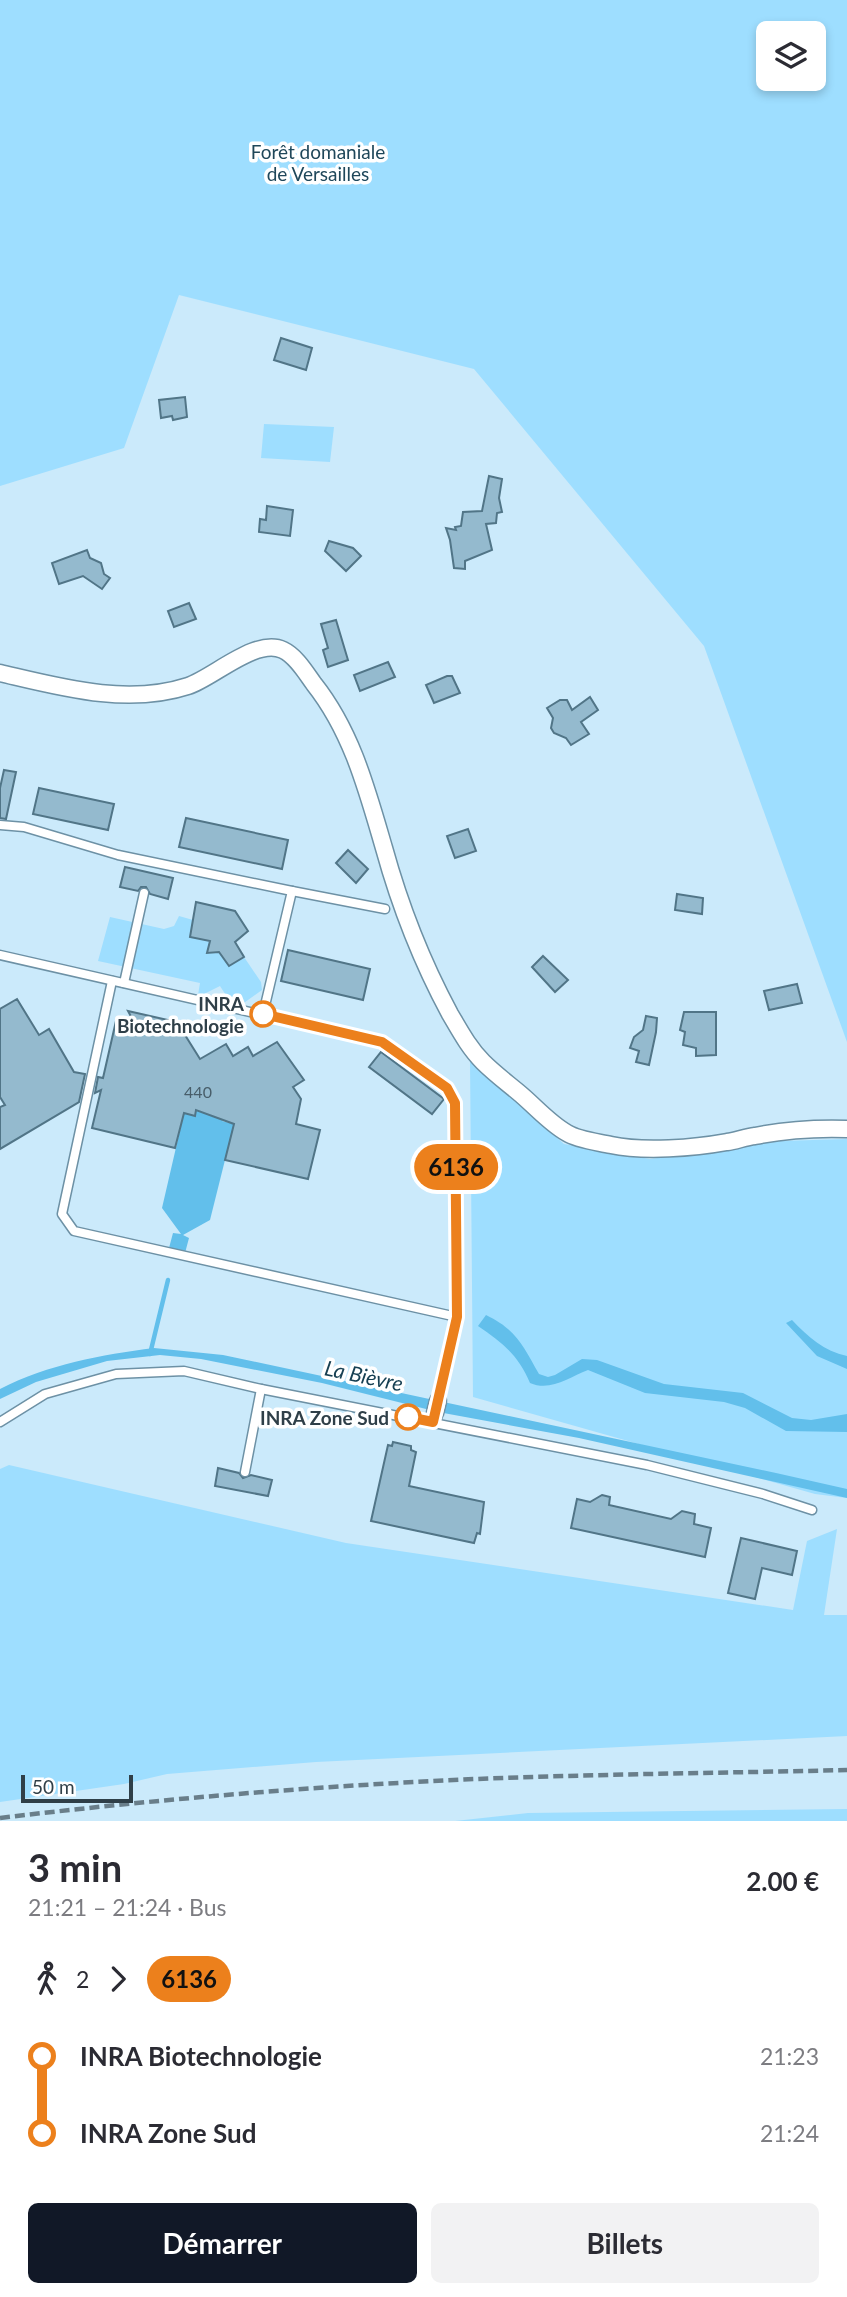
<!DOCTYPE html>
<html lang="fr">
<head>
<meta charset="utf-8">
<style>
  body { margin:0; font-family:Lato,sans-serif; background:#f2f2f3; color:#2b2b33; height:100vh; display:flex; flex-direction:column; font-size:26px; white-space:nowrap }
  * { box-sizing:border-box; margin:0 }
  p { font-size:23px; color:#7c7c81 }
  .icon { flex:none; width:38px; height:38px; fill:none; stroke:currentColor; stroke-width:2; stroke-linecap:round; stroke-linejoin:round }
  .map { position:relative; height:1821px; overflow:hidden }
  .side { display:flex; flex-direction:column; background:#fff; flex:1 }
  .side>* { flex:none }
  .badge { padding:0 14px; border-radius:23px; font-size:24px; line-height:46px }
  .buttons { position:absolute; left:756px; top:21px; display:grid; gap:14px }
  .buttons a { display:grid; place-items:center; width:70px; height:70px; border-radius:10px; background:#fff; box-shadow:0 4px 10px #0003; font-size:35px }
  .scale { position:absolute; left:21px; bottom:18px; width:112px; box-sizing:border-box; padding-left:7px; border:4px solid #2f3f48; border-top:0; font-size:19px; line-height:24px; white-space:nowrap; color:#2f3f48; -webkit-text-stroke:5px #fff; paint-order:stroke }
  .map>.badge { position:absolute; translate:-50% -50%; box-shadow:0 0 0 4px #fff }
  .legs { display:flex; align-items:center; gap:10px; height:77px; padding:0 28px; font-size:23px }
  .legs p { margin-inline-start:auto }
  .summary { display:flex; align-items:center; justify-content:space-between; height:119px; padding:0 28px }
  h1 { font-size:38px; font-weight:700; line-height:52px }
  .action { display:flex; gap:14px; margin-top:auto; padding:14px 28px }
  .action a { flex:1; height:80px; border-radius:10px; background:#111827; color:#fff; font-size:28px; font-weight:700; line-height:80px; text-align:center }
  .action a+a { background:#f2f2f3; color:#2b2b33 }
  ul { padding:0 28px; list-style:none }
  li { display:flex; align-items:center; gap:24px; height:77px; font-size:26px }
  li i { display:grid; place-items:center; width:10px; height:100%; margin:0 9px; background:currentColor }
  li i::after { content:''; width:18px; height:18px; margin:-9px; border:5px solid; border-radius:50%; background:#fff }
  li p { margin-inline-start:auto }
  li:first-child i { background:linear-gradient(#0000 50%,currentColor 0) }
  li:last-child i { background:linear-gradient(currentColor 50%,#0000 0) }
  .map>svg:first-child { display:block }
</style>
</head>
<body>
<div class="map">
<svg width="847" height="1821" viewBox="0 0 847 1821">
  <rect width="100%" height="100%" fill="#cbeafb"/>
  <!-- green -->
  <g fill="#9edeff" fill-rule="evenodd">
    <path d="M 0,0 L 847,0 L 847,1042 L 704,646 L 474,369 L 179,295 L 124,448 L 0,486 ZM 768,33 L 814,33 L 814,79 L 768,79 Z"/>
    <path d="M 264,424 L 334,427 L 330,462 L 261,458 Z"/>
    <path d="M 179,916 L 193,920 L 190,937 L 210,941 L 208,949 L 211,952 L 218,949 L 229,966 L 244,957 L 261,982 L 262,990 L 241,1005 L 231,1003 L 220,986 L 200,996 L 198,995 L 200,983 L 98,961 L 110,917 L 164,929 L 174,926 Z"/>
    <path d="M 470,1061 L 564,1144 L 650,1159 L 780,1141 L 847,1139 L 847,1498 L 815,1494 L 473,1397 Z"/>
    <path d="M 9,1465 L 346,1543 L 793,1610 L 807,1541 L 837,1529 L 824,1615 L 847,1615 L 847,1736 L 316,1762 L 167,1774 L 124,1784 L 0,1802 L 0,1469 Z"/>
    <path d="M 847,1809 L 847,1821 L 455,1821 L 528,1813 Z"/>
  </g>
  <!-- water -->
  <g fill="#62bfeb">
    <path d="M 196,1110 L 215,1116 L 223,1116 L 222,1121 L 234,1124 L 210,1220 L 183,1235 L 189,1238 L 185,1253 L 169,1248 L 173,1233 L 181,1234 L 162,1208 L 184,1113 L 194,1116 Z"/>
    <path d="M 486,1315 C 517,1330 523,1346 539,1374 L 548,1377 L 555,1375 L 582,1359 L 597,1360 L 664,1384 L 743,1393 L 792,1418 L 811,1420 L 847,1414 L 847,1432 L 786,1431 L 745,1408 L 724,1402 L 645,1393 L 588,1370 C 569,1377 551,1392 530,1383 C 519,1356 502,1342 478,1326 Z"/>
    <path d="M 792,1320 C 808,1337 824,1351 847,1356 L 847,1369 L 817,1356 L 786,1323 Z"/>
    <path d="M 154,1348 L 223,1355 L 776,1473 L 847,1489 L 847,1498 L 579,1438 L 438,1412 L 322,1383 L 201,1359 L 160,1355 L 107,1361 L 36,1382 L 0,1399 L 0,1389 C 49,1364 101,1355 154,1348 Z"/>
  </g>
  <g fill="none" stroke-linecap="round" stroke-linejoin="round">
    <!-- stream -->
    <path stroke="#62bfeb" stroke-width="4.5" d="M 150,1354 L 168,1280"/>
  </g>
  <!-- building -->
  <g fill="#94bace" stroke="#517587" stroke-width="2">
    <path d="M 281,338 L 312,348 L 306,370 L 274,360 Z"/>
    <path d="M 185,397 L 187,417 L 173,420 L 172,416 L 161,418 L 159,400 Z"/>
    <path d="M 489,476 L 502,479 L 499,498 L 502,512 L 497,513 L 496,523 L 486,524 L 492,550 L 465,561 L 465,569 L 454,568 L 450,540 L 446,528 L 456,530 L 455,527 L 461,526 L 463,512 L 482,511 Z"/>
    <path d="M 267,506 L 293,510 L 290,536 L 259,532 L 260,519 L 266,520 Z"/>
    <path d="M 329,541 L 353,548 L 361,556 L 346,571 L 325,551 Z"/>
    <path d="M 87,550 L 90,558 L 101,563 L 104,574 L 110,578 L 102,589 L 83,576 L 59,584 L 52,563 Z"/>
    <path d="M 189,603 L 196,619 L 174,627 L 168,611 Z"/>
    <path d="M 336,620 L 348,660 L 328,667 L 323,650 L 328,648 L 321,624 Z"/>
    <path d="M 388,662 L 395,677 L 360,691 L 354,675 Z"/>
    <path d="M 447,676 L 452,676 L 460,693 L 434,703 L 426,685 Z"/>
    <path d="M 590,697 L 598,710 L 581,722 L 589,734 L 571,745 L 566,738 L 554,733 L 551,728 L 553,718 L 547,708 L 560,700 L 567,700 L 572,710 Z"/>
    <path d="M 4,770 L 16,772 L 6,819 L 0,818 L 0,788 Z"/>
    <path d="M 39,788 L 114,804 L 108,830 L 33,814 Z"/>
    <path d="M 186,818 L 288,840 L 282,869 L 179,847 Z"/>
    <path d="M 468,829 L 476,851 L 455,858 L 447,836 Z"/>
    <path d="M 348,850 L 368,869 L 356,883 L 336,863 Z"/>
    <path d="M 125,867 L 173,878 L 168,899 L 150,894 L 146,887 L 141,887 L 138,891 L 120,887 Z"/>
    <path d="M 677,894 L 703,898 L 702,914 L 675,910 Z"/>
    <path d="M 196,902 L 235,911 L 248,931 L 235,942 L 244,957 L 229,966 L 219,952 L 207,953 L 210,941 L 190,937 Z"/>
    <path d="M 288,950 L 370,969 L 363,1000 L 281,981 Z"/>
    <path d="M 543,956 L 568,980 L 555,992 L 532,967 Z"/>
    <path d="M 797,984 L 802,1003 L 769,1010 L 764,991 Z"/>
    <path d="M 17,999 L 39,1035 L 49,1029 L 74,1072 L 85,1074 L 79,1102 L 0,1149 L 0,1107 L 5,1105 L 0,1097 L 0,1009 Z"/>
    <path d="M 128,1011 L 181,1023 L 180,1027 L 200,1059 L 226,1044 L 233,1056 L 248,1047 L 253,1056 L 277,1042 L 304,1080 L 293,1087 L 301,1099 L 296,1124 L 320,1130 L 308,1179 L 225,1160 L 234,1124 L 196,1110 L 195,1116 L 184,1113 L 175,1148 L 92,1128 L 101,1090 L 95,1093 L 98,1077 L 103,1078 L 116,1021 L 135,1024 Z"/>
    <path d="M 684,1012 L 716,1012 L 716,1055 L 696,1056 L 696,1048 L 683,1045 L 685,1032 L 680,1030 Z"/>
    <path d="M 646,1016 L 657,1018 L 656,1032 L 649,1065 L 636,1062 L 639,1051 L 630,1048 L 634,1037 L 643,1030 Z"/>
    <path d="M 381,1052 L 444,1099 L 432,1114 L 369,1067 Z"/>
    <path d="M 393,1442 L 411,1446 L 411,1450 L 416,1452 L 409,1486 L 484,1502 L 480,1534 L 477,1533 L 474,1543 L 371,1521 L 388,1445 L 392,1446 Z"/>
    <path d="M 218,1468 L 239,1473 L 243,1478 L 251,1475 L 272,1480 L 268,1496 L 215,1486 Z"/>
    <path d="M 602,1495 L 610,1497 L 609,1505 L 671,1519 L 682,1511 L 695,1514 L 694,1524 L 711,1528 L 705,1557 L 571,1528 L 577,1499 L 590,1502 Z"/>
    <path d="M 741,1538 L 797,1551 L 792,1575 L 762,1568 L 755,1599 L 728,1593 Z"/>
  </g>
  <g fill="none" stroke-linecap="round" stroke-linejoin="round">
    <defs>
      <g id="lane">
        <path d="M 0,825 L 24,827 L 118,855 L 292,891 L 263,1014"/>
        <path d="M 292,891 L 385,909"/>
        <path d="M 0,955 L 382,1042 L 447,1088 L 455,1103 L 457,1317 L 438,1401"/>
        <path d="M 112,981 L 62,1214 L 74,1231 L 457,1317"/>
        <path d="M 124,983 L 144,893"/>
        <path d="M 0,1422 L 45,1394 L 116,1374 L 184,1371 L 261,1389 L 647,1465 L 763,1494 L 812,1510"/>
        <path d="M 245,1472 L 261,1389"/>
      </g>
      <g id="street">
        <path d="M 0,673 C 60,687 127,706 188,686 C 213,678 256,637 283,650 C 296,656 306,673 314,684 C 352,732 367,790 384,848 C 400,906 422,962 450,1014 C 460,1031 469,1048 483,1062 C 494,1073 506,1082 518,1092 C 534,1105 549,1123 567,1133 C 578,1140 598,1142 611,1145 C 644,1152 694,1148 727,1142 C 736,1141 745,1137 755,1136 C 785,1130 816,1128 847,1129"/>
        <path d="M 435,1413 L 438,1401"/>
      </g>
    </defs>
    <!-- lane casing -->
    <use href="#lane" stroke="#6d91a5" stroke-width="11"/>
    <!-- street casing -->
    <use href="#street" stroke="#6d91a5" stroke-width="19"/>
    <!-- lane -->
    <use href="#lane" stroke="#fff" stroke-width="8"/>
    <!-- street -->
    <use href="#street" stroke="#fff" stroke-width="16"/>
    <!-- rail -->
    <path stroke="#697e8a" stroke-width="4.5" stroke-dasharray="10 5" stroke-linecap="butt" d="M 0,1818 C 158,1799 317,1786 476,1779 C 599,1774 723,1773 847,1770"/>
  </g>
  <g fill="none" stroke-linecap="round" stroke-linejoin="round">
    <defs>
      <path id="line-1" d="M 263,1014 L 382,1042 L 447,1088 L 455,1103 L 457,1317 L 433,1422 L 408,1417"/>
    </defs>
    <!-- line-1 casing -->
    <use href="#line-1" stroke="#fff" stroke-width="16"/>
    <!-- line-1 -->
    <use href="#line-1" stroke="#ec801c" stroke-width="10"/>
  </g>
  <!-- markers -->
  <g fill="#fff" stroke="#ec801c" stroke-width="3.5">
    <circle cx="263" cy="1014" r="12"/>
    <circle cx="408" cy="1417" r="12"/>
  </g>
  <g text-anchor="middle" dominant-baseline="central" stroke-width="7" stroke-linejoin="round" paint-order="stroke">
    <!-- number labels -->
    <g font-size="16" fill="#485e6a">
      <text x="198" y="1091">440</text>
    </g>
    <!-- park labels -->
    <g font-size="19" fill="#1f475a" stroke="#fff">
      <text x="318" y="151">Forêt domaniale<tspan x="318" dy="22">de Versailles</tspan></text>
    </g>
    <!-- stop labels -->
    <g font-size="19" font-weight="bold" fill="#2f3f48" stroke="#fff" text-anchor="end">
      <text x="244" y="1003">INRA<tspan x="244" dy="22">Biotechnologie</tspan></text>
      <text x="389" y="1417">INRA Zone Sud</text>
    </g>
    <!-- water labels -->
    <g font-size="21" font-style="italic" fill="#174053" stroke="#fff">
      <text transform="translate(364 1375) rotate(12)">La Bièvre</text>
    </g>
  </g>
</svg>
<div class="buttons">
<a><svg class="icon" aria-label="layers" viewBox="0 0 24 24"><path d="M12 4l9 5-9 5-9-5zM3 14l9 5 9-5"/></svg></a>
</div>
<div class="scale">50 m</div>
<b class="badge" style="left:456px;top:1167px;background:#ec801c;color:#111">6136</b>
</div>
<section class="side">
<div class="summary"><div><h1>3 min</h1><p>21:21 – 21:24 · Bus</p></div><b>2.00 €</b></div>
<div class="legs"><svg class="icon" aria-label="walk" viewBox="0 0 24 24"><circle cx="13" cy="4" r="2"/><path d="M13 8l-2 6 4 7M11 14l-3 7M7 12l3-4h3l4 4"/></svg>2<svg class="icon" aria-label="forward" viewBox="0 0 24 24"><path d="M9 5l7 7-7 7"/></svg><b class="badge" style="background:#ec801c;color:#111">6136</b></div>
<ul>
<li><i style="color:#ec801c"></i><b>INRA Biotechnologie</b><p>21:23</p></li>
<li><i style="color:#ec801c"></i><b>INRA Zone Sud</b><p>21:24</p></li>
</ul>
<div class="action"><a>Démarrer</a><a>Billets</a></div>
</section>
</body>
</html>
